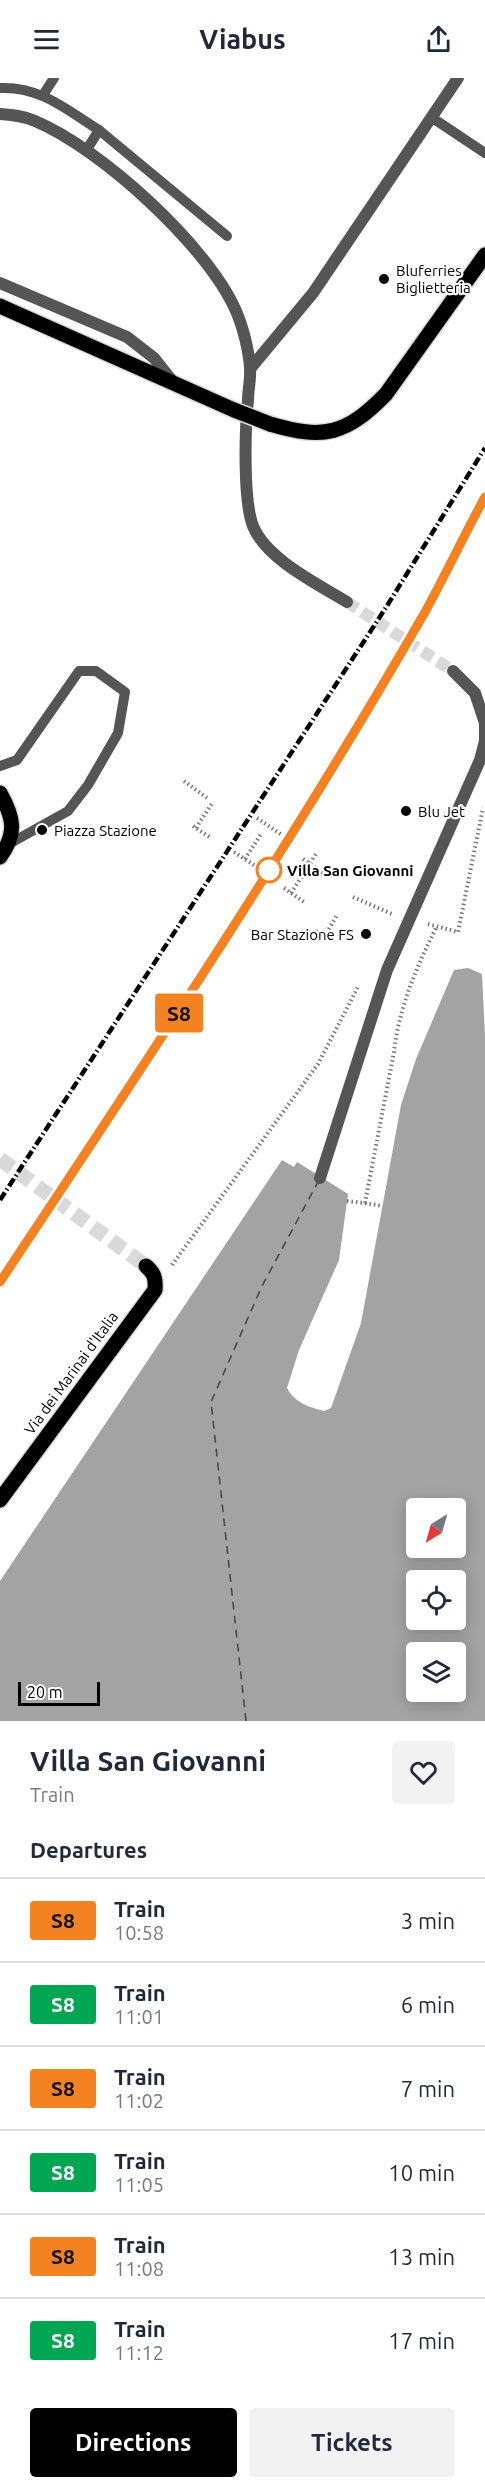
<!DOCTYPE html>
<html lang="en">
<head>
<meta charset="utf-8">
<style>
  body { margin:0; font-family:Ubuntu,sans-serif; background:#f2f2f3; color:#1f2937; height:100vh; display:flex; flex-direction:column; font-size:22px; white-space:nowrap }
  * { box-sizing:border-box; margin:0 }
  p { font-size:20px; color:#747a83 }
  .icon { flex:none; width:33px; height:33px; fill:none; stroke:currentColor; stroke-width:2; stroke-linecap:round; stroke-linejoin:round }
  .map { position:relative; height:1643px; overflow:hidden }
  .side { display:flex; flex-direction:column; background:#fff; flex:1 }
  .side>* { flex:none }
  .badge { padding:0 12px; border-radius:4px; font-size:21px; line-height:39px }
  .needle { width:39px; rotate:217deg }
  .controls { position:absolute; left:406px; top:1420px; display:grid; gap:12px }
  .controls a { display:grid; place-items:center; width:60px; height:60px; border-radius:6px; background:#fff; box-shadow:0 3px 15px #0003; font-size:30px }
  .scale { position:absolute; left:18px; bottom:15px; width:82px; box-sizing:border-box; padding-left:6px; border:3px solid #000; border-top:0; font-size:16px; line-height:21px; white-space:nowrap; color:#000; -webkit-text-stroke:4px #fff; paint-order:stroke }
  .map>.badge { position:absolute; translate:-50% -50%; box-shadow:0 0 0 3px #fff }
  h2 { padding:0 30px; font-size:22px; line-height:54px }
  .round { display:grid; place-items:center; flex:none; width:63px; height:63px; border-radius:6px; background:#f2f2f3 }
  .overview { display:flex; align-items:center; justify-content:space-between; height:102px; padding:0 30px }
  h1 { font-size:28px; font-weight:700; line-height:45px }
  .action { display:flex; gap:12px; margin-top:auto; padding:12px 30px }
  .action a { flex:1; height:69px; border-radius:6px; background:#000; color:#fff; font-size:24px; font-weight:700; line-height:69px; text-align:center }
  .action a+a { background:#f2f2f3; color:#1f2937 }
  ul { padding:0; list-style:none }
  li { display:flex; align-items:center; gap:18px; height:84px; padding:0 30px; border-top:2px solid #e0e1e3 }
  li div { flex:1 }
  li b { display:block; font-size:22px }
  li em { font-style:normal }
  li .badge { min-width:66px; font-weight:700; text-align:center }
  header { display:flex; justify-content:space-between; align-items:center; height:78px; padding:0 30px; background:#fff; font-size:27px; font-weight:700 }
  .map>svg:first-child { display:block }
</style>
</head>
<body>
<header><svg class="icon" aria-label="menu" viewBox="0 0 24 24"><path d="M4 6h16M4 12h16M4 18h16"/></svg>Viabus<svg class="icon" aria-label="share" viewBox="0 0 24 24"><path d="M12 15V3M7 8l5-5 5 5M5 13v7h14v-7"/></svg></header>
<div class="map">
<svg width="485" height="1643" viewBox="0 0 485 1643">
  <rect width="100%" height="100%" fill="#fff"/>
  <!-- water -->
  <path fill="#a3a3a3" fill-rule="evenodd" d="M 468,890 L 482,896 L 485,958 L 485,1643 L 0,1643 L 0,1503 L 282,1082 L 294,1089 L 297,1084 L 348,1116 L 339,1182 L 299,1272 L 287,1310 C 295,1325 309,1329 324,1333 L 331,1330 L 361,1245 L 401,1027 L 416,981 L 454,892 ZM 417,1431 L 456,1431 L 456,1470 L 417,1470 ZM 417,1503 L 456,1503 L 456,1542 L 417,1542 ZM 417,1575 L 456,1575 L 456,1614 L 417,1614 Z"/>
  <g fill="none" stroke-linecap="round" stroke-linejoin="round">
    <!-- ferry -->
    <path stroke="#444" stroke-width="1.5" stroke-dasharray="8 6" stroke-linecap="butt" d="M 246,1643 L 211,1324 L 262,1208 L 318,1104"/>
    <!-- minor-tunnel -->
    <path stroke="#d9d9d9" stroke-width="12" stroke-dasharray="12 6" stroke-linecap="butt" d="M 347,524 L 453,593"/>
    <!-- primary-tunnel -->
    <path stroke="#d9d9d9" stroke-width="15" stroke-dasharray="15 8" stroke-linecap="butt" d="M 0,1081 L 146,1188"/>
    <defs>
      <g id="primary">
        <path d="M 0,228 L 234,332"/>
        <path d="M 270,346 C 324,362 346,357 386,316 L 485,177"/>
        <path d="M 0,715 C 14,740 17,755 0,779"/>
        <path d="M 0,1422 L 155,1212 C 156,1200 154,1195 146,1188"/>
      </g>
    </defs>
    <!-- primary casing -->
    <use href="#primary" stroke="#dbdbdb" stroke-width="18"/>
    <!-- path -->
    <g stroke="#777" stroke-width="4" stroke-dasharray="1.5 3" stroke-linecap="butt">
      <path d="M 184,703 L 207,720"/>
      <path d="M 257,740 L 282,757"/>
      <path d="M 193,748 L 211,760"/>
      <path d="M 196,750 L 213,724"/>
      <path d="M 234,774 L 260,791"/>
      <path d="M 245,781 L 261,756"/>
      <path d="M 303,781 L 323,795"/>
      <path d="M 310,785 L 316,776"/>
      <path d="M 284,810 L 304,824"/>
      <path d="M 291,815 L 308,789"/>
      <path d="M 353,819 L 392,836"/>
      <path d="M 428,846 L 458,854 L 483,730"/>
      <path d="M 316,853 L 325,858 L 337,837"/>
      <path d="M 347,1123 L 365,1125 L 394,974 C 399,929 417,888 437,848"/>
      <path d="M 365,1125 L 382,1128"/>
      <path d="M 172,1187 L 318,986 L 359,907"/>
    </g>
    <!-- service -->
    <g stroke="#555" stroke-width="10">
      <path d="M 0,10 C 40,8 67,32 99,52 L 86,73"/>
      <path d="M 43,17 L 54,0"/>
      <path d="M 431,39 L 485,75"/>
      <path d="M 99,52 L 227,158"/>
      <path d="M 0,688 L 17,682 L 79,593 L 96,593 L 125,614 L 118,655 L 88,707 L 68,733 L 9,766"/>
    </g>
    <!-- minor -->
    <g stroke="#555" stroke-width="12">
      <path d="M 0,36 C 12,37 24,38 35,43 C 100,70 208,168 236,233 C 243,249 249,273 250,290 C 251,300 248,312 248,322 C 245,352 243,422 253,448 C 266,481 318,506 347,524"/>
      <path d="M 0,205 L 127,259 L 154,280 L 173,304"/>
      <path d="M 250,291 L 313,215 L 458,0"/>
      <path d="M 453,593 L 475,615 L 485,645"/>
      <path d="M 320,1100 L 387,892 L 480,682 L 485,663 L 485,645"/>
    </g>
    <!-- primary -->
    <use href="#primary" stroke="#000" stroke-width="15"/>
    <!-- rail -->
    <g stroke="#000" stroke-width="4.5" stroke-dasharray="9 3 1.5 3" stroke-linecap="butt">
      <path d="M 0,1122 L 385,531 L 485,370"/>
      <path d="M 0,1204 C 146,984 293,764 425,534 C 446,496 464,457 485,419"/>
    </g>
    <defs>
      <path id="primary-bridge" d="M 234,332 L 270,346"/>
    </defs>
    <!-- primary-bridge casing -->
    <use href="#primary-bridge" stroke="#dbdbdb" stroke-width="18" stroke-linecap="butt"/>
    <!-- primary-bridge -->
    <use href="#primary-bridge" stroke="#000" stroke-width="15"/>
  </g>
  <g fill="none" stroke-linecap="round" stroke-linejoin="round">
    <defs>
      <path id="line" d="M 0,1204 C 146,984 293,764 425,534 C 446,496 464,457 485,419"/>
    </defs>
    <!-- line casing -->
    <use href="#line" stroke="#fff" stroke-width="14"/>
    <!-- line -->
    <use href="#line" stroke="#f58220" stroke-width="9"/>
  </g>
  <!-- markers -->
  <g fill="#000" stroke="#fff" stroke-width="2">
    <circle cx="384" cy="201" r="6"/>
    <circle cx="406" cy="733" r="6"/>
    <circle cx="42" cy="752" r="6"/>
    <circle cx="366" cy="856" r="6"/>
  </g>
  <circle fill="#fff" stroke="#f58220" stroke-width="3" cx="269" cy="792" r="12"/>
  <g text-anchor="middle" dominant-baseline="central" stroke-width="4.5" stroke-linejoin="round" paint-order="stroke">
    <!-- poi labels -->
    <g font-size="15" fill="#000" stroke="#fff" text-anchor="start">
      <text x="396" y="192">Bluferries<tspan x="396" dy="17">Biglietteria</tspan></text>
      <text x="418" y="733">Blu Jet</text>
      <text x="54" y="752">Piazza Stazione</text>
      <text x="354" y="856" text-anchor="end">Bar Stazione FS</text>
    </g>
    <!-- stop labels -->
    <g font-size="15" font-weight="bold" fill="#000" stroke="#fff" text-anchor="start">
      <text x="287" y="792">Villa San Giovanni</text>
    </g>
    <!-- street labels -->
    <g font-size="15" fill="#000" stroke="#fff">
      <text transform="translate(71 1295) rotate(-54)">Via dei Marinai d'Italia</text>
    </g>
  </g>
</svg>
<div class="controls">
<a><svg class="needle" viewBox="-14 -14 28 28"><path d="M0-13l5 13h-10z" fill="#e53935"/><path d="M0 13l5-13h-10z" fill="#747a83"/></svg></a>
<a><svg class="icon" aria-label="locate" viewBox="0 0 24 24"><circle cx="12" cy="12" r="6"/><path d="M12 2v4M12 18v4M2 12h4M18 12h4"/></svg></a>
<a><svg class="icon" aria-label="layers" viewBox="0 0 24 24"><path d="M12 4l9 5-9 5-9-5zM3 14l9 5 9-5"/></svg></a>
</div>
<div class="scale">20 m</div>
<b class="badge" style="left:179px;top:935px;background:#f58220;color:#111">S8</b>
</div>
<section class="side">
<div class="overview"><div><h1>Villa San Giovanni</h1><p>Train</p></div><a class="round"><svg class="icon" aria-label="heart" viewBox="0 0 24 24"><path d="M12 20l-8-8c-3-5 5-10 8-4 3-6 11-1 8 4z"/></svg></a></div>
<h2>Departures</h2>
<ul>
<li><span class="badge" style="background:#f58220;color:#111">S8</span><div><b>Train</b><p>10:58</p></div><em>3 min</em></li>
<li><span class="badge" style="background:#00a651;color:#fff">S8</span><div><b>Train</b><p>11:01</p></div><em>6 min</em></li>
<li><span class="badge" style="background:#f58220;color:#111">S8</span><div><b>Train</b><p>11:02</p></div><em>7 min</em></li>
<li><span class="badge" style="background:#00a651;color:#fff">S8</span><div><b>Train</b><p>11:05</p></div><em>10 min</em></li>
<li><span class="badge" style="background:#f58220;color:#111">S8</span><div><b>Train</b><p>11:08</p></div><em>13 min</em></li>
<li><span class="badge" style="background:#00a651;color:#fff">S8</span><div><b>Train</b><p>11:12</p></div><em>17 min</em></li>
</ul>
<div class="action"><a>Directions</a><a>Tickets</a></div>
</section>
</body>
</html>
